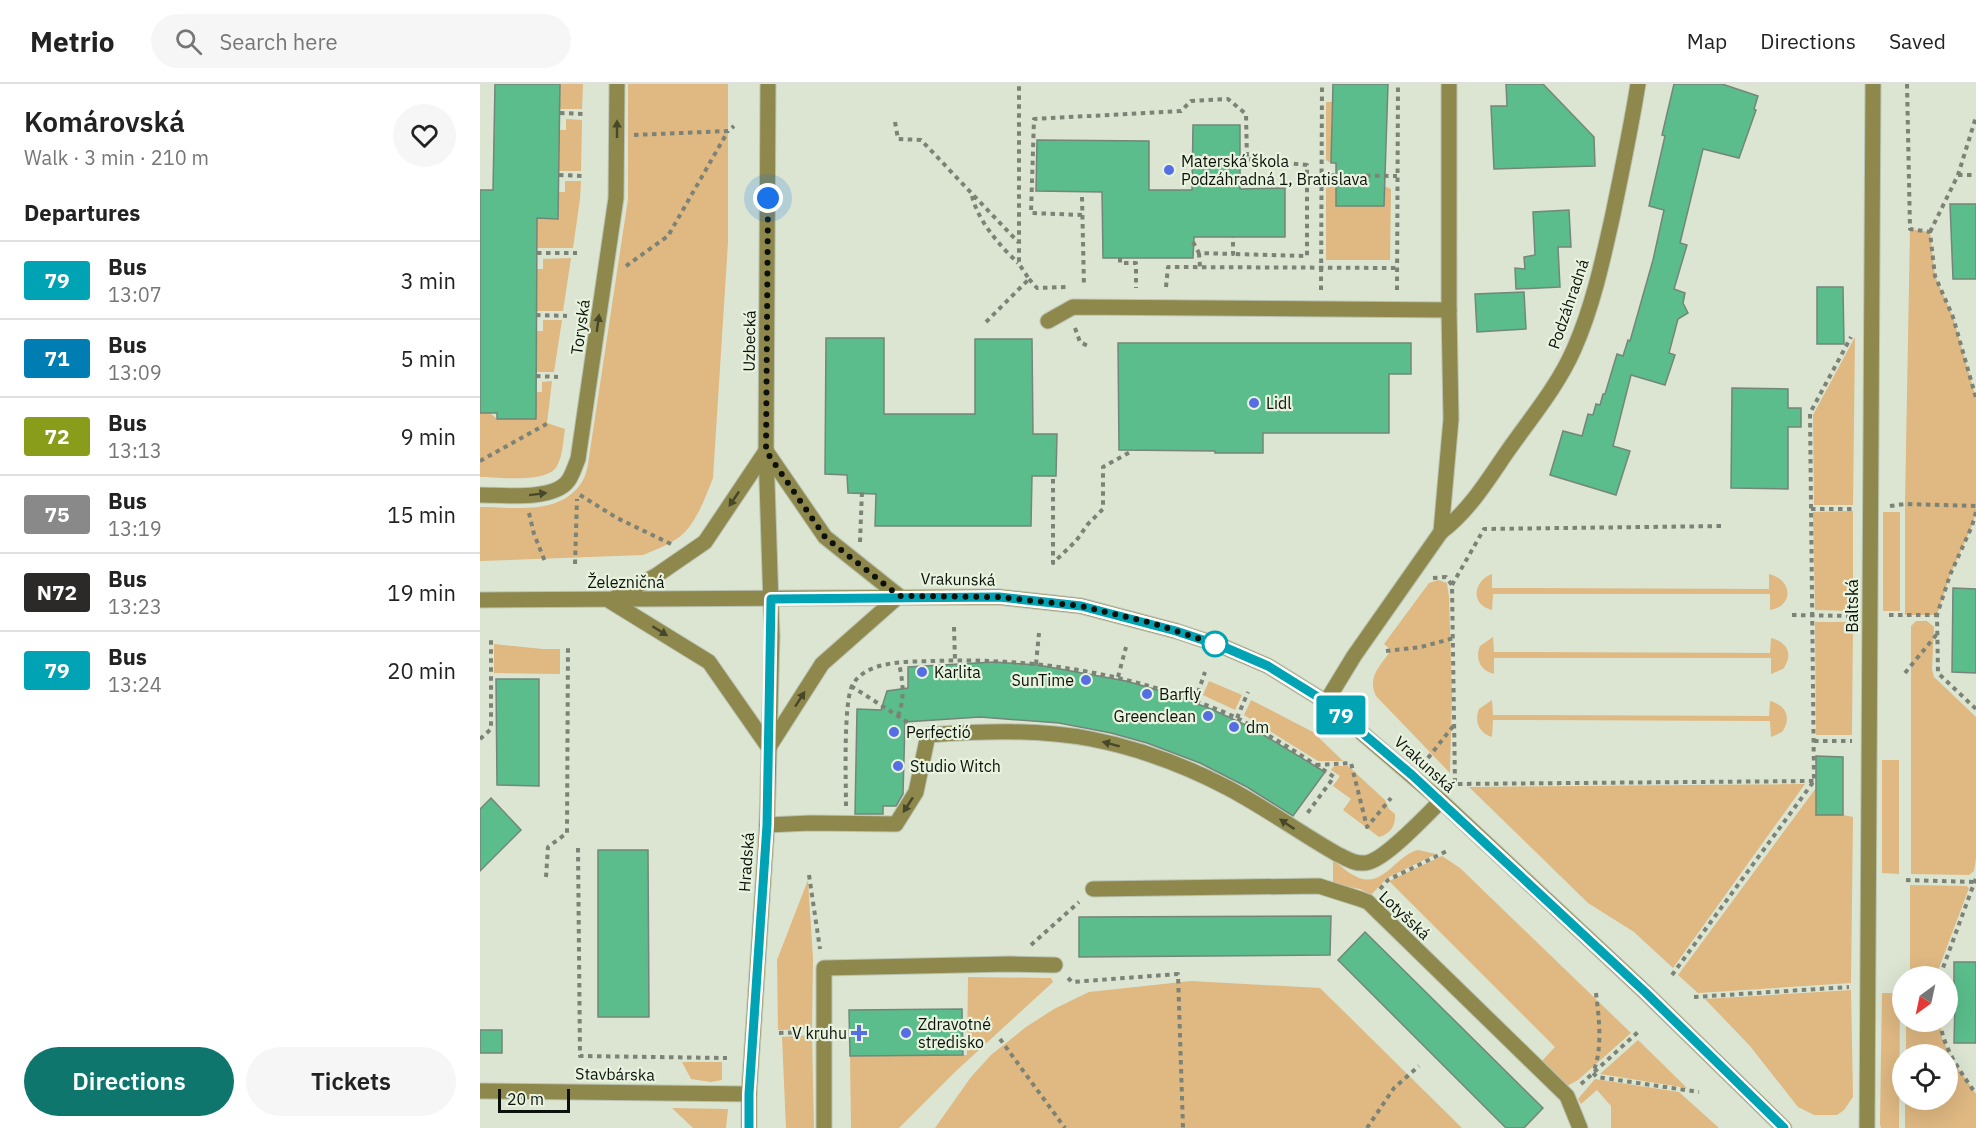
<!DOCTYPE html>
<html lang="en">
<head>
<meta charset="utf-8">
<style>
  body { margin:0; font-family:"IBM Plex Sans",sans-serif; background:#f6f6f6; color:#222; height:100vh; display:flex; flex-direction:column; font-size:22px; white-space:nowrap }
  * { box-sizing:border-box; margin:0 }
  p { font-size:20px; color:#767676 }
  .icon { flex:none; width:33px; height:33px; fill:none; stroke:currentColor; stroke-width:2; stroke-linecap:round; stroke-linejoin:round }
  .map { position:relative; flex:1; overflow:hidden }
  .sheet { display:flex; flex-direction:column; background:#fff; width:480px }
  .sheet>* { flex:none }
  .badge { padding:0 12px; border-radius:4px; font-size:21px; line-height:39px }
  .needle { width:39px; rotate:213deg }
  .fabs { position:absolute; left:1412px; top:882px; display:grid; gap:12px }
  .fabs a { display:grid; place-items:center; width:66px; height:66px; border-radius:50%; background:#fff; box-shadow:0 6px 24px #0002; font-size:30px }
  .scale { position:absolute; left:18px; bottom:15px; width:72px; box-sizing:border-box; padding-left:6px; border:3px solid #0d110b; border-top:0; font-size:16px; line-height:21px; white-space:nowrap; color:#0d110b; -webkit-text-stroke:4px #e8f3df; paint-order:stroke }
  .you { position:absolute; width:30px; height:30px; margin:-15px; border:4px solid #fff; border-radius:50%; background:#1a73e8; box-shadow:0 0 0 9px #1a73e833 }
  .map>.badge { position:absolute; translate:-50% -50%; box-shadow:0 0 0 3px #fff }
  h2 { padding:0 24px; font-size:22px; line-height:54px }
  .round { display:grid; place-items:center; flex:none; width:63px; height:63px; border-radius:32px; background:#f6f6f6 }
  .head { display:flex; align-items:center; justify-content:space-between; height:102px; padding:0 24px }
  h1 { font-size:28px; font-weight:600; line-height:45px }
  .cta { display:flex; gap:12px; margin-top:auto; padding:12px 24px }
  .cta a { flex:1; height:69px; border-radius:36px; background:#0f766e; color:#fff; font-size:24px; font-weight:600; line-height:69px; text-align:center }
  .cta a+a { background:#f6f6f6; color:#222 }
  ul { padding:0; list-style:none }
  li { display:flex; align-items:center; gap:18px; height:78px; padding:0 24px; border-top:2px solid #e0e0e0 }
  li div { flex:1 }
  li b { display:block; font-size:22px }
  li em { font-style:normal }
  li .badge { min-width:66px; font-weight:700; text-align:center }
  header { display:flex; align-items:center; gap:36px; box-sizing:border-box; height:84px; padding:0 30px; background:#fff; border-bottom:2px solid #e0e0e0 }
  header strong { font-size:28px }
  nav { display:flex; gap:33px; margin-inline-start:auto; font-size:21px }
  .search { width:420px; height:54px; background:#f6f6f6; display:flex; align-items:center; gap:15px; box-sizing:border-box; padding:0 21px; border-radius:33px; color:#767676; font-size:22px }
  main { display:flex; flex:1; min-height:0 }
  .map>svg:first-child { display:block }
</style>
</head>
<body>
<header>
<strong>Metrio</strong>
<div class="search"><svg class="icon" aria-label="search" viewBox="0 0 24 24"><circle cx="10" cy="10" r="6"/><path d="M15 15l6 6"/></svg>Search here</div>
<nav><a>Map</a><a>Directions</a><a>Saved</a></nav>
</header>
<main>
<section class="sheet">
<div class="head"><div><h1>Komárovská</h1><p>Walk · 3 min · 210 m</p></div><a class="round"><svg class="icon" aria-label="heart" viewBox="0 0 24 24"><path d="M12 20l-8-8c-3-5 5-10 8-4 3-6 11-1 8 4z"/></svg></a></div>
<h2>Departures</h2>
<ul>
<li><span class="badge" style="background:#00a3b4;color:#fff">79</span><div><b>Bus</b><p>13:07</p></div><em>3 min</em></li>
<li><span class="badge" style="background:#007db3;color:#fff">71</span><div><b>Bus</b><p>13:09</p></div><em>5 min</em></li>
<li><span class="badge" style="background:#899d1b;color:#fff">72</span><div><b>Bus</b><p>13:13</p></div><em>9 min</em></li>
<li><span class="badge" style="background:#898989;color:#fff">75</span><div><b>Bus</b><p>13:19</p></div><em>15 min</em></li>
<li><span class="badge" style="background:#2b2a29;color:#fff">N72</span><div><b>Bus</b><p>13:23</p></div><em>19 min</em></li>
<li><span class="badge" style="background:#00a3b4;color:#fff">79</span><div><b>Bus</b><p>13:24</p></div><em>20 min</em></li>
</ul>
<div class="cta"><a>Directions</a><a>Tickets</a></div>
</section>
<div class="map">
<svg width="1496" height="1044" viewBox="0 0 1496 1044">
  <rect width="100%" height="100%" fill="#dbe5d2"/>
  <!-- green -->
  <g fill="#dfb882">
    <path d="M 80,0 L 103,0 L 102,25 L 79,25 Z"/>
    <path d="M 148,0 L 248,0 L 248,158 L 233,394 C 226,412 218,434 205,448 C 194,459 177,465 163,471 L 0,477 L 0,423 C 34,423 80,432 102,398 C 105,393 107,386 108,380 L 148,115 Z"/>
    <path d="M 846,18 L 852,18 L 851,79 L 846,76 Z"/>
    <path d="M 86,35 L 102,36 L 101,87 L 79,87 L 79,46 L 86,46 Z"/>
    <path d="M 85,97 L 101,97 L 100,115 L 93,164 L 57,164 L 57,134 L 78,134 L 79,108 L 85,108 Z"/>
    <path d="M 856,101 L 857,122 L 904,122 L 904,102 L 911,105 L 910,176 L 846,176 L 846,104 Z"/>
    <path d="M 1430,145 L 1450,148 L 1455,192 L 1473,233 L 1496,314 L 1496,428 L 1492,442 L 1470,491 L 1457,531 L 1425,531 L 1425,420 Z"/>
    <path d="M 91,174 L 83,227 L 57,227 L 57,185 L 63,185 L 63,175 Z"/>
    <path d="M 63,236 L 82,236 L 74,288 L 56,288 L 56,247 L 63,247 Z"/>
    <path d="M 1375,253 L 1373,421 L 1334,421 L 1333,331 Z"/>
    <path d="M 72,297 L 67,339 L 85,345 C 83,357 83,371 77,382 C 67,400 18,393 0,393 L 0,329 L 10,329 L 17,335 L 56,335 L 56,308 L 62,308 L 62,298 Z"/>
    <path d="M 1373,427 L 1373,527 L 1335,526 L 1333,428 Z"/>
    <rect x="1403" y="428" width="17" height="99"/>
    <path d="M 1012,490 L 1012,504 L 1289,505 L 1289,490 C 1313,496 1314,522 1290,526 L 1290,510 L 1013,510 L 1012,526 C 990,521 993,497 1012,490 Z"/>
    <path d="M 958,496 L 967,499 L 969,513 L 972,611 L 970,689 L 896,612 C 887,592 900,583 911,566 L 904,560 L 949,499 Z"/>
    <path d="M 1436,537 L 1447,537 L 1454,543 L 1452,585 L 1454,593 L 1496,633 L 1496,774 L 1494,787 L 1489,791 L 1431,790 L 1431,542 Z"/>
    <path d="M 1335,538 L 1373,538 L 1372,651 L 1336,651 Z"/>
    <path d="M 1013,553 L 1014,568 L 1290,569 L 1291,554 C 1307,558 1314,570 1303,585 L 1291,590 L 1291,574 L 1014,574 L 1014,590 C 1000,586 995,575 1000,562 Z"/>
    <path d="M 14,560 L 63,565 L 80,565 L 80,590 L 14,589 Z"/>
    <path d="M 729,597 L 762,611 L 755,626 L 723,611 Z"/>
    <path d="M 771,616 L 833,648 L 863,677 L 838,677 L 764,631 Z"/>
    <path d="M 1012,616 L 1013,631 L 1289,632 L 1290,617 C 1306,621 1312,634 1302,648 L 1291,653 L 1290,637 L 1013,636 L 1012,653 C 999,649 994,638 999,625 Z"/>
    <path d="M 1402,676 L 1419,676 L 1419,790 L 1402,789 Z"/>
    <path d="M 854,682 L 868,682 L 905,716 L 909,725 L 915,730 C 916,742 910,750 899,753 L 863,726 L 871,715 L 853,702 L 860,692 L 851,686 Z"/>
    <path d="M 1325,700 L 1193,884 L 1154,848 L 1108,819 L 989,703 Z"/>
    <path d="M 1336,704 L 1363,731 L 1373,733 L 1371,899 L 1218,909 L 1198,891 Z"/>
    <path d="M 938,766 L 956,770 L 907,794 L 891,811 L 880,805 L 853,800 L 853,776 C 861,782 868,789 877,793 C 903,805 916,771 938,766 Z"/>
    <path d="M 962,772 L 980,784 L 1151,949 L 1098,996 L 1087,1002 L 1062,977 L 1075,963 L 909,797 Z"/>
    <path d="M 328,796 L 333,875 L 332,945 L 298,946 L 297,876 Z"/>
    <path d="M 1430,801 L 1486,802 L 1489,804 L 1456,892 L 1430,892 Z"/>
    <path d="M 488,893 L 565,894 L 571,894 L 573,898 L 475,988 L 419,1044 L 371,1044 L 370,972 L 487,971 Z"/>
    <path d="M 711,897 L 840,904 L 982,1044 L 455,1044 L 491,993 L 511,971 L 546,943 L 574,925 L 609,908 Z"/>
    <path d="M 1371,906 L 1373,1013 L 1364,1026 L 1357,1031 L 1334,1031 L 1318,1023 L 1270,962 L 1225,915 Z"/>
    <path d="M 1402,909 L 1420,909 L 1419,1044 L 1401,1044 L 1400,1040 Z"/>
    <path d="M 1426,938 L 1460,938 L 1462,954 L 1473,977 L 1496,1010 L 1496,1044 L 1425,1044 L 1425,1016 L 1467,1016 L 1467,970 L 1426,970 Z"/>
    <path d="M 332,951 L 334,1044 L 306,1044 L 302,953 Z"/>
    <path d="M 1158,956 L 1207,1004 L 1120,990 Z"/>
    <path d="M 202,978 L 242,978 L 242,996 L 231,998 L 211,995 Z"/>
    <path d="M 1115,995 L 1199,1008 L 1239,1044 L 1131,1044 L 1131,1022 L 1117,1006 L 1101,1020 L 1098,1015 Z"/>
    <path d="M 192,1024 L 248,1025 L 246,1044 L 213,1044 Z"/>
  </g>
  <!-- building -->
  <g fill="#5abd8b" stroke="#73867a" stroke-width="1.5">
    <path d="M 15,0 L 80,0 L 78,135 L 57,134 L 56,335 L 17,335 L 17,329 L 0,329 L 0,106 L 13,106 Z"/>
    <path d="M 853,0 L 908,0 L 904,122 L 856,122 L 856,79 L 851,79 Z"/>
    <path d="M 1026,0 L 1063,0 L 1114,53 L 1115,82 L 1014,85 L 1011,22 L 1027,22 Z"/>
    <path d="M 1194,0 L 1242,0 L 1278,12 L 1274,25 L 1276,26 L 1259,74 L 1223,65 L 1200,159 L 1207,161 L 1194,205 L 1205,209 L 1203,219 L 1208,229 L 1198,235 L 1189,269 L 1195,271 L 1185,301 L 1151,291 L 1133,362 L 1150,367 L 1136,411 L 1070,391 L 1083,347 L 1102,352 L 1108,330 L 1113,331 L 1116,320 L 1120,321 L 1123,310 L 1125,310 L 1137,270 L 1143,272 L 1148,256 L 1150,257 L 1173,176 L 1184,126 L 1169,122 L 1185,52 L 1182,51 Z"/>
    <path d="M 713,41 L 760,41 L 760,105 L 805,104 L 805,153 L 714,153 L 713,174 L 623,174 L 622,108 L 556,107 L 557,56 L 669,57 L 669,106 L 712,106 Z"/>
    <path d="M 1470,120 L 1496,120 L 1496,195 L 1473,195 Z"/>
    <path d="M 1089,126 L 1091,163 L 1078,163 L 1080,203 L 1036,205 L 1035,184 L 1045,185 L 1044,173 L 1055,171 L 1053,128 Z"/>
    <path d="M 1337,203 L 1363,203 L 1364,260 L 1337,260 Z"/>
    <path d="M 1044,208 L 1046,245 L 997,248 L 995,210 Z"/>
    <path d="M 346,254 L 404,254 L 404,330 L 495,330 L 495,255 L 552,255 L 553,350 L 577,350 L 576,392 L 552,392 L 551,442 L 395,442 L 396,410 L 368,409 L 367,391 L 345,390 Z"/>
    <path d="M 638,259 L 931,259 L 931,290 L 909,290 L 909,349 L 783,349 L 783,369 L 735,369 L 735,367 L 639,366 Z"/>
    <path d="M 1252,304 L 1308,305 L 1308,324 L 1321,324 L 1321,343 L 1308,343 L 1308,405 L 1251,404 Z"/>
    <path d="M 1473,504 L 1496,505 L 1496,589 L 1472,588 Z"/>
    <path d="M 514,578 L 558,581 L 646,597 L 688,609 L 731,625 L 772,644 L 845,688 L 813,732 L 767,703 L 720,679 L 667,659 L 631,649 L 579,639 L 500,633 L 425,638 L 423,710 L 416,722 L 403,722 L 403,730 L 375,730 L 377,625 L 401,626 L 407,607 L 428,604 L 428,583 Z"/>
    <path d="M 16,595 L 59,595 L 59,702 L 17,701 Z"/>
    <path d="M 1336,672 L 1363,673 L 1363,731 L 1336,731 Z"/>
    <path d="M 11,714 L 41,746 L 0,787 L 0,725 Z"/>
    <path d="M 118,766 L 168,766 L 169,933 L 118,933 Z"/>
    <path d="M 851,832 L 850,871 L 599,873 L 599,833 Z"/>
    <path d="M 885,848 L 1063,1024 L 1044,1044 L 1026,1044 L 858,876 Z"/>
    <path d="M 1474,878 L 1496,878 L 1496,959 L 1474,959 L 1475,919 L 1467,918 L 1467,901 L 1474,900 Z"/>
    <path d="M 482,925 L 483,971 L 370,972 L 369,926 Z"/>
    <rect x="0" y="946" width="22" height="23"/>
  </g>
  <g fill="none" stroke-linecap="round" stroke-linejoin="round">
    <defs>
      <g id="minor">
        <path d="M 568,237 L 593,223 L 969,226"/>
        <path d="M 286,367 L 345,453 L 419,512"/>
        <path d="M 0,411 C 23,411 73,417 88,397 C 92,392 95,382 98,375 L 136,114 L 137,0"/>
        <path d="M 961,448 L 971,335 L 969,226 L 969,0"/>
        <path d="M 133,515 L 177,491 L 225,458 L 286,367"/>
        <path d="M 0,516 L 519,513 L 601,522 L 696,547 L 744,563 L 788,582 L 846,618 L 961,717 L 1165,908 L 1304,1044"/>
        <path d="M 130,517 L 229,578 L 289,664"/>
        <path d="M 846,618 L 874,572 L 961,448 C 989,427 1007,397 1027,368 C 1050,335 1078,302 1094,265 C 1113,222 1123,175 1133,130 C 1142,86 1151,44 1158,0"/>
        <path d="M 289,663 L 342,580 L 419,512"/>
        <path d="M 287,741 L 330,739 L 416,740 L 436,708 L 448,651 C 502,647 558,645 611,655 C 658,664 706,682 748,704 C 786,724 820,749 857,770 C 866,774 874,780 884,779 C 903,779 946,731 961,717"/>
        <path d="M 613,805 L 839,802 L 880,815 L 888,818 L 1087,1012 L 1100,1044"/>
        <path d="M 0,1007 L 269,1010"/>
        <path d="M 269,1044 L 269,1010 L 287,741 L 292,552 L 286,367 L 288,0"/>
        <path d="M 344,1044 L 344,884 L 530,880 L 575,881"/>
        <path d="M 1387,1044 L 1393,0"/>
      </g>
    </defs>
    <!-- minor casing -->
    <use href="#minor" stroke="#bac3b2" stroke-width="17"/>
    <!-- path -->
    <g stroke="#7c8376" stroke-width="4" stroke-dasharray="4.5 4.5" stroke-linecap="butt">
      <path d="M 1427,0 L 1430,145 L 1450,148 L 1455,192 L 1473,233 L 1496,314"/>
      <path d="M 80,29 L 105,30"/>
      <path d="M 415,38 L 418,55 L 441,56 L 538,158"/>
      <path d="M 154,51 L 248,47 L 254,42"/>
      <path d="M 79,91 L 104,92"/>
      <path d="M 841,91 L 917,92"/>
      <path d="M 1478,91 L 1496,91"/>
      <path d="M 492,112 C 498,137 520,162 538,179"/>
      <path d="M 602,113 L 604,203"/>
      <path d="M 602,131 L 551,129 L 554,35 L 701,27 L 711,17 L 748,15 L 766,30 L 767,75 L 827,81 L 827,172 L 753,170"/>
      <path d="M 1450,148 L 1478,91 L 1496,33"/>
      <path d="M 713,158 L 719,169 L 753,170 L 753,153"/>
      <path d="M 57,169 L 97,169"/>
      <path d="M 719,169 L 720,183"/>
      <path d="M 640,174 L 640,179 L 656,179 L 656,204"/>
      <path d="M 146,182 L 188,152 L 248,47"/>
      <path d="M 549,195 L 557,204 L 586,203"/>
      <path d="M 686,203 L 688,183 L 917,184"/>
      <path d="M 841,206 L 842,0"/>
      <path d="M 917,206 L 918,0"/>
      <path d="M 56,231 L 87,232"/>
      <path d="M 506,238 L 549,195 L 539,180 L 539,0"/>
      <path d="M 595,244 L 600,258 L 610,263"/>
      <path d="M 56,292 L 78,293"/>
      <path d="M 0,377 L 70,338"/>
      <path d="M 573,395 L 573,479 L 596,457 L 608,440 L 623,425 L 623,383 L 652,367"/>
      <path d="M 100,411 L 137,434 L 191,460"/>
      <path d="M 1410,422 L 1425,420 L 1496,422"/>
      <path d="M 1331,425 L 1373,425"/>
      <path d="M 1496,428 L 1492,442 L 1470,491 L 1457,531 L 1458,589 L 1496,625"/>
      <path d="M 49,429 L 54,450 L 66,480"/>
      <path d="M 380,458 L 382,407"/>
      <path d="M 95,480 L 97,415"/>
      <path d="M 953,494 L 966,493 L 972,501 L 975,700 L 1334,697"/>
      <path d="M 972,501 L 1004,445 L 1244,442"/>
      <path d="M 1312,531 L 1372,532"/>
      <path d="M 1409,531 L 1457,531"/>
      <path d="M 474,543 L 475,576"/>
      <path d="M 906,567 L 941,563 L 974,554"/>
      <path d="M 556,580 L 559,549"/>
      <path d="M 1425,589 L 1457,550"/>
      <path d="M 638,593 L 646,563"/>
      <path d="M 371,602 L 432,641"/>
      <path d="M 715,617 L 725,588"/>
      <path d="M 418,632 C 425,614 423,599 419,579"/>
      <path d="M 757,634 L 768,608"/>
      <path d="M 0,655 L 11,645 L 11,554"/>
      <path d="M 1334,657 L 1372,657"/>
      <path d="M 948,674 L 974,641"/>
      <path d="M 836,681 L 871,679 L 887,743 L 911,714"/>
      <path d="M 366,722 C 366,700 363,615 373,600 C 388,576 427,578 452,577 C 538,574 617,584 698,611 C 718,618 738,625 757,634 C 790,651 823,672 854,693 L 826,731"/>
      <path d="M 98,764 L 100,972 L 247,974"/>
      <path d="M 329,791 L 340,865"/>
      <path d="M 66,793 L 68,763 L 87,749 L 88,560"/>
      <path d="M 1426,796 L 1495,798"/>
      <path d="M 900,805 L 908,796 L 967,767"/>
      <path d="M 551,861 L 599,818"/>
      <path d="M 1192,891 L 1334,697 L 1330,329 L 1371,253"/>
      <path d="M 1460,892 L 1496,794"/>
      <path d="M 588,894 L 592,898 L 698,890 L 703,1044"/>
      <path d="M 1116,909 C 1119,935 1123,964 1113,989 L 1117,993 L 1219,1008"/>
      <path d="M 1214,913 L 1369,903"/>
      <path d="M 1460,938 C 1464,966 1480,987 1496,1010"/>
      <path d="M 299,949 L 325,948"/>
      <path d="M 520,955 L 585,1044"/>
      <path d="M 1101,1000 L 1158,948"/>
      <path d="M 887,1044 L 914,1004 L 939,982"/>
    </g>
    <!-- minor -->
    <use href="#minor" stroke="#8e884d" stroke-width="15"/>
  </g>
  <!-- one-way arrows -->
  <defs><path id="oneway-solid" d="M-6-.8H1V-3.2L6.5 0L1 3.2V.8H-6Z" transform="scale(1.5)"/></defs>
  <g fill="#474729">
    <use href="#oneway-solid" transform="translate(137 45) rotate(-90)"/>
    <use href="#oneway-solid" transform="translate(118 239) rotate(-82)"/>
    <use href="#oneway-solid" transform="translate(58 410) rotate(-7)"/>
    <use href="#oneway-solid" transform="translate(254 415) rotate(124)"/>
    <use href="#oneway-solid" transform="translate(180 547) rotate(32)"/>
    <use href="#oneway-solid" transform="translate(320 615) rotate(-57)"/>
    <use href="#oneway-solid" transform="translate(631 660) rotate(-165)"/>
    <use href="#oneway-solid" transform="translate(428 721) rotate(123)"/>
    <use href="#oneway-solid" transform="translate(807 740) rotate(-146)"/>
  </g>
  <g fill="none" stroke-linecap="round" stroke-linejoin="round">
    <defs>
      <path id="line" d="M 269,1044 L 269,1010 L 287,741 L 291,515 L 519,513 L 601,522 L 696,547 L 744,563 L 788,582 L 846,618 L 932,691 L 1165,908 L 1304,1044"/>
    </defs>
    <!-- line casing -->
    <use href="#line" stroke="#fff" stroke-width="14"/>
    <!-- line -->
    <use href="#line" stroke="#00a3b4" stroke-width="9"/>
    <!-- walk -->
    <path stroke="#0d110b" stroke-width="6" stroke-dasharray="0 10.8" d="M 288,114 L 286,367 L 345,453 L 419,512 L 519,513 L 601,522 L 672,539 L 735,560"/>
  </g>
  <!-- markers -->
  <g fill="#566ee4" stroke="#e8f3df" stroke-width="2">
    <circle cx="689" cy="86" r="6"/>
    <circle cx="774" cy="319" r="6"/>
    <circle cx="442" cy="588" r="6"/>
    <circle cx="606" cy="596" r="6"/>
    <circle cx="667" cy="610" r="6"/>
    <circle cx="728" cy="632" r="6"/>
    <circle cx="754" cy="643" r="6"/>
    <circle cx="414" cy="648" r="6"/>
    <circle cx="418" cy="682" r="6"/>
    <path d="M376 940h6v6h6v6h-6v6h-6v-6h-6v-6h6z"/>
    <circle cx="426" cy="949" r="6"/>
  </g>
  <circle fill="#fff" stroke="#00a3b4" stroke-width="3" cx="735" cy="560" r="12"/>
  <g text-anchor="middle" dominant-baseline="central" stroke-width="4.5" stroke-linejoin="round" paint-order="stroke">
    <!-- poi labels -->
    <g font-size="16" fill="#0d110b" stroke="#e8f3df" text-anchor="start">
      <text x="701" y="77">Materská škola<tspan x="701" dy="18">Podzáhradná 1, Bratislava</tspan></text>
      <text x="786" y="319">Lidl</text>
      <text x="454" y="588">Karlita</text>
      <text x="594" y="596" text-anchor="end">SunTime</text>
      <text x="679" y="610">Barfly</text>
      <text x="716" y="632" text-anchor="end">Greenclean</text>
      <text x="766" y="643">dm</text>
      <text x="426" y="648">Perfectió</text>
      <text x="430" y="682">Studio Witch</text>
      <text x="438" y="940">Zdravotné<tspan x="438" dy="18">stredisko</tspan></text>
      <text x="367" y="949" text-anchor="end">V kruhu</text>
    </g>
    <!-- street labels -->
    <g font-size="16" fill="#0d110b" stroke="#e8f3df">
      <text transform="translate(1088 220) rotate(-71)">Podzáhradná</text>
      <text transform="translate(100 243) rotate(-82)">Toryská</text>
      <text transform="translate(269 257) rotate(-89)">Uzbecká</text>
      <text transform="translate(478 495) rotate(1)">Vrakunská</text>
      <text x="146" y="498">Železničná</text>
      <text transform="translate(1372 522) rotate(-90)">Baltská</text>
      <text transform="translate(945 680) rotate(42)">Vrakunská</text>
      <text transform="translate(266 778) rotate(-86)">Hradská</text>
      <text transform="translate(925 831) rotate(43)">Lotyšská</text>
      <text transform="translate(135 990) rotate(1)">Stavbárska</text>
    </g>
  </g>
</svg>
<div class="fabs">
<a><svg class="needle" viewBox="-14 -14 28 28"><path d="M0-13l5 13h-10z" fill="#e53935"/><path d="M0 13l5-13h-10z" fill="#767676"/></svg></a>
<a><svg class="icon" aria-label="locate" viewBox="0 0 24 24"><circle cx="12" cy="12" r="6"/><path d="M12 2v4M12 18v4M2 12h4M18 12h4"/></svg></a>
</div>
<div class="scale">20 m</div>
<div class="you" style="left:288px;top:114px"></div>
<b class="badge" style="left:861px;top:631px;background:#00a3b4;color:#fff">79</b>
</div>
</main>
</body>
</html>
